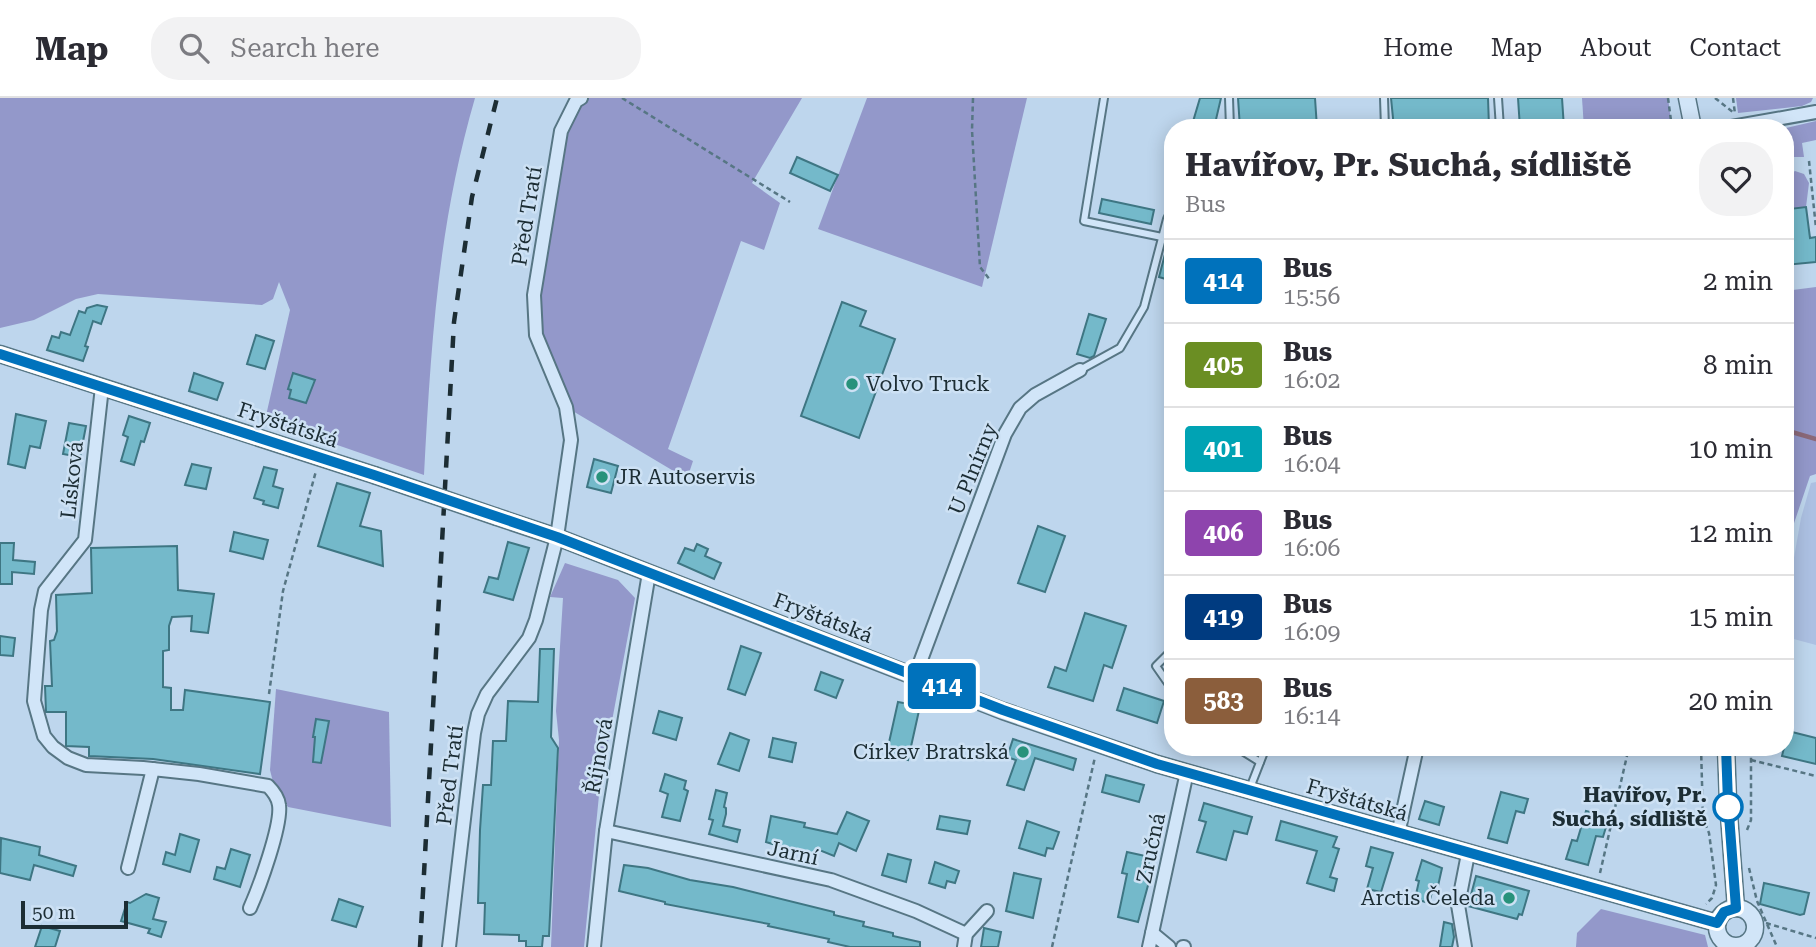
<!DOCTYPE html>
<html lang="en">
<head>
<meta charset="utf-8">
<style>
  body { margin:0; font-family:"Roboto Serif",serif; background:#f2f2f3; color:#2b2b33; height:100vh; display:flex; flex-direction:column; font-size:26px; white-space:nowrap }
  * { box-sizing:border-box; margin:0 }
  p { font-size:23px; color:#7c7c81 }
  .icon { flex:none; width:38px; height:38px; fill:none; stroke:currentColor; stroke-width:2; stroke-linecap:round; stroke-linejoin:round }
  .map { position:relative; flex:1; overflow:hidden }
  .side { position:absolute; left:1164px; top:21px; width:630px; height:637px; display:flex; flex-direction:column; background:#fff; border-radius:28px; box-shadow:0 4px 18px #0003 }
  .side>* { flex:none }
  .badge { padding:0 14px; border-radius:5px; font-size:24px; line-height:46px }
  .scale { position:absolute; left:21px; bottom:18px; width:107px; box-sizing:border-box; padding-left:7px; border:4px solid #1c2d34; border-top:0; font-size:19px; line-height:24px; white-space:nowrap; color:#1c2d34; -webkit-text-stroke:5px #cde1f4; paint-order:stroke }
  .map>.badge { position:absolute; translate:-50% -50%; box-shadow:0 0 0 4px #fff }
  .round { display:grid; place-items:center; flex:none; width:74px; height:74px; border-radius:28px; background:#f2f2f3 }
  .summary { display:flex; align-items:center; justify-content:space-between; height:119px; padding:0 21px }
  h1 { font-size:33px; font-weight:700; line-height:52px }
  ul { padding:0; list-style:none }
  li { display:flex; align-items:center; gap:21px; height:84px; padding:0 21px; border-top:2px solid #e1e1e2 }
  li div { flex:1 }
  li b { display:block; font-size:26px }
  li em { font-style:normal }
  li .badge { min-width:77px; font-weight:700; text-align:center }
  header { display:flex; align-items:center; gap:42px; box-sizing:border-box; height:98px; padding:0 35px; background:#fff; border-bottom:2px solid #e1e1e2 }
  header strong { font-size:33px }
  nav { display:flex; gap:38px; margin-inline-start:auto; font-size:24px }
  .search { width:490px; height:63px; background:#f2f2f3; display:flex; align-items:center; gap:18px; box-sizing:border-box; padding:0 24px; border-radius:28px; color:#7c7c81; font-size:26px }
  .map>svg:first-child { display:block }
</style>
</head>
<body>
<header>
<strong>Map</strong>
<div class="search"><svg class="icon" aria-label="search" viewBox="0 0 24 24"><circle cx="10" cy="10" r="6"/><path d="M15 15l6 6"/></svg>Search here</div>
<nav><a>Home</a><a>Map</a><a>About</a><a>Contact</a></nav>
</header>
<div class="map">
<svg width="1816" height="849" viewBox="0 0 1816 849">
  <rect width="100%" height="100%" fill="#bed6ed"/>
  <!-- farmland -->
  <path fill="#acc0e2" d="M 1816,384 L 1816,547 L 1790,540 L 1785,535 L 1785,527 L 1789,488 L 1801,420 L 1811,385 Z"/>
  <!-- green -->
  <g fill="#9398ca">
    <path d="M 0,0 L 475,0 C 438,127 431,246 424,377 L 265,322 L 290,212 L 279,184 L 273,201 L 262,207 L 98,196 L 76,201 L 34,222 L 0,230 Z"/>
    <path d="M 581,0 L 802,0 L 752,85 L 780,105 L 764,152 L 741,143 L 668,351 L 693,363 L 687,381 L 566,309 L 546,263 L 534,197 L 561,33 Z"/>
    <path d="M 867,0 L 1027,0 L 982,189 L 818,131 Z"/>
    <path d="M 1582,0 L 1668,0 L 1672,30 L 1584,30 Z"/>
    <path d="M 1736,0 L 1813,0 L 1811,4 L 1802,8 L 1738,15 Z"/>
    <path d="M 1816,23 L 1816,42 L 1802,45 L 1804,59 L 1790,59 L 1785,56 L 1786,30 Z"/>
    <path d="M 1795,73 L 1804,76 L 1809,85 L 1806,109 L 1789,111 L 1787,78 Z"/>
    <path d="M 1816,189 L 1816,376 L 1810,378 L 1788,443 L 1785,479 L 1785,193 Z"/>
    <path d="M 565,465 L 618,482 L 635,500 L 600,687 L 584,849 L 551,849 L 559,642 L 556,613 L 563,500 L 550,499 Z"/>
    <path d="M 276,591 L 389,614 L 391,729 L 288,709 L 273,684 L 270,672 Z"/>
    <path d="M 1601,811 L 1705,837 L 1708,849 L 1576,849 L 1577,835 Z"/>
  </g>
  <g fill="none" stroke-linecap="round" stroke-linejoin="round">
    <!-- stream -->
    <path stroke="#8b6979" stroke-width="4.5" d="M 1785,332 L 1816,341"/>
  </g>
  <!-- building -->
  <g fill="#74b9ca" stroke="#3e7683" stroke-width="2">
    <path d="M 1200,0 L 1221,0 L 1214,30 L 1192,27 Z"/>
    <path d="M 1238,0 L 1315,0 L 1317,30 L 1240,30 Z"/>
    <path d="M 1391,0 L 1488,0 L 1489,29 L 1394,30 Z"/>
    <path d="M 1518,0 L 1562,0 L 1564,30 L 1520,30 Z"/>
    <path d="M 797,59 L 838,77 L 830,93 L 790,75 Z"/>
    <path d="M 1102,101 L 1154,112 L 1151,126 L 1099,115 Z"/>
    <path d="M 1806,109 L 1810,140 L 1816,139 L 1816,164 L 1785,167 L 1785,143 L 1793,142 L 1789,111 Z"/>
    <path d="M 1169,141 L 1172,142 L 1172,183 L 1159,179 Z"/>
    <path d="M 842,204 L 866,213 L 860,228 L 895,241 L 859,340 L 801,318 Z"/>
    <path d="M 97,207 L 107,209 L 101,226 L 93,223 L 85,248 L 88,249 L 83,263 L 47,252 L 52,238 L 59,240 L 61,234 L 70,237 L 79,213 L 85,215 L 87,210 Z"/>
    <path d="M 1089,216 L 1106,221 L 1094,258 L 1090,260 L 1077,256 Z"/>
    <path d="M 256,237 L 274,243 L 265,271 L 247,266 Z"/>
    <path d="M 194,275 L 223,285 L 217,302 L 189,293 Z"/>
    <path d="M 293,275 L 315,282 L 306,305 L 289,300 L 291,292 L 288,291 Z"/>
    <path d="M 16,316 L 46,323 L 40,350 L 30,348 L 25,370 L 8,366 Z"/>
    <path d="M 129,318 L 150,325 L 144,344 L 141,343 L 134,367 L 121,363 L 128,339 L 123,337 Z"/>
    <path d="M 69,325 L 86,328 L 80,359 L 63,356 Z"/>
    <path d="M 594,361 L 618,368 L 611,395 L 587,389 Z"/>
    <path d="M 192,366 L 211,370 L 206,391 L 185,387 Z"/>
    <path d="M 264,369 L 277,372 L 273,388 L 283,391 L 278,410 L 263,406 L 264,403 L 254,400 Z"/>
    <path d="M 337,385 L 370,395 L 360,428 L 381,433 L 383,468 L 318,448 Z"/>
    <path d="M 1038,428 L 1065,438 L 1045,494 L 1018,485 Z"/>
    <path d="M 234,434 L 268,442 L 263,461 L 230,453 Z"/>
    <path d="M 508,444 L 529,450 L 513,502 L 484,494 L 489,479 L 498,481 Z"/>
    <path d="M 0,445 L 14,445 L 13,462 L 35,464 L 34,476 L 12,474 L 12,486 L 0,486 Z"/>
    <path d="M 697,446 L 708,451 L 705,458 L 721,465 L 714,481 L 678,465 L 685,450 L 694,453 Z"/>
    <path d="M 177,448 L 178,492 L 214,496 L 208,535 L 191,533 L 192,518 L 172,519 L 169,528 L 169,552 L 163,553 L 163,589 L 171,590 L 171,612 L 183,612 L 185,592 L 270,604 L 260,676 L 153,661 L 89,658 L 89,649 L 66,648 L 66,614 L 46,614 L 45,588 L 52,588 L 50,543 L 54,542 L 57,533 L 56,497 L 92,495 L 91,450 Z"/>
    <path d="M 1085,515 L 1126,528 L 1112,570 L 1104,567 L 1093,603 L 1048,589 L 1055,569 L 1066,573 Z"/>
    <path d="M 0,538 L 15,540 L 13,558 L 0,557 Z"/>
    <path d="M 741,548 L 761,555 L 745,597 L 728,591 Z"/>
    <path d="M 540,551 L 554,551 L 551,639 L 558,650 L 549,838 L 543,838 L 542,849 L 526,849 L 526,843 L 519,843 L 519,837 L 484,836 L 485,805 L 478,805 L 480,732 L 483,687 L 491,687 L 493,643 L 506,643 L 508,603 L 538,604 Z"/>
    <path d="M 821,574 L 843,582 L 836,600 L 815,592 Z"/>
    <path d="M 1124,590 L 1164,603 L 1157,625 L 1117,612 Z"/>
    <path d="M 898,604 L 920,608 L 908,662 L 886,658 Z"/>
    <path d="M 659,613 L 682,620 L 676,642 L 653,635 Z"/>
    <path d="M 316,621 L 329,623 L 321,665 L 313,664 L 315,639 L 313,639 Z"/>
    <path d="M 1788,633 L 1816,640 L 1816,666 L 1782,658 Z"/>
    <path d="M 730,635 L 749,642 L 739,673 L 718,666 Z"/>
    <path d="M 773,640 L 796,645 L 792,664 L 769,659 Z"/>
    <path d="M 1013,641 L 1076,661 L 1073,672 L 1035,660 L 1024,692 L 1007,687 L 1016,662 L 1007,659 Z"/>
    <path d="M 665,676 L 686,683 L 684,691 L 688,693 L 680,723 L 662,719 L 668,696 L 660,693 Z"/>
    <path d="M 1106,677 L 1144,687 L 1139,704 L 1102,694 Z"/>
    <path d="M 716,692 L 727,695 L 724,709 L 726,710 L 726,716 L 723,728 L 740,732 L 737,744 L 709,736 L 713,722 L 709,721 Z"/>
    <path d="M 1501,694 L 1528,701 L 1524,715 L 1516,713 L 1507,745 L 1488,740 Z"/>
    <path d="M 1425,703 L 1444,709 L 1439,727 L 1419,721 Z"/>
    <path d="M 1204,705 L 1252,719 L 1247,736 L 1234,733 L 1226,762 L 1197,754 L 1206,724 L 1199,722 Z"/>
    <path d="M 1586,713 L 1609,719 L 1603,739 L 1596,738 L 1588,767 L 1566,761 L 1572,742 L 1577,743 Z"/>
    <path d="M 847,714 L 869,723 L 856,753 L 839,745 L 834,758 L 817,751 L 815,759 L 766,744 L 771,718 L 805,725 L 804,729 L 837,736 Z"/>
    <path d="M 940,718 L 970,723 L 967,736 L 937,731 Z"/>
    <path d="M 1027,723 L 1059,734 L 1053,751 L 1047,750 L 1045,758 L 1019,750 Z"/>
    <path d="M 1281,723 L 1337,739 L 1333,749 L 1339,751 L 1330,779 L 1337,781 L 1334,793 L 1307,785 L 1317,753 L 1276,742 Z"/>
    <path d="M 180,736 L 199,742 L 190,774 L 163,766 L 166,754 L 175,757 Z"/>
    <path d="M 1,740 L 40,749 L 39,757 L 76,768 L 73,778 L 34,767 L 30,782 L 0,775 Z"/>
    <path d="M 1371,749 L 1393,755 L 1381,794 L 1367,791 L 1373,770 L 1366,768 Z"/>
    <path d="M 231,751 L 250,757 L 240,789 L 214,781 L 217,769 L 225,771 Z"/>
    <path d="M 1127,754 L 1150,759 L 1148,768 L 1153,769 L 1138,824 L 1118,819 L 1127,776 L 1122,775 Z"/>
    <path d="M 888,756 L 911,762 L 906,784 L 882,777 Z"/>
    <path d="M 1422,762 L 1442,770 L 1438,788 L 1434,787 L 1429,805 L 1415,801 L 1419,783 L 1416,782 Z"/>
    <path d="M 935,764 L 959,773 L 955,785 L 947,783 L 945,790 L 929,785 Z"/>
    <path d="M 624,767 L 648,770 L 690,782 L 733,789 L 834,814 L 834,817 L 864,824 L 863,828 L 893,835 L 893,838 L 920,844 L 920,849 L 850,849 L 828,844 L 829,841 L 768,828 L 769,826 L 665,806 L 665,804 L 619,793 Z"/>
    <path d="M 1014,775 L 1041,781 L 1033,820 L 1006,813 Z"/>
    <path d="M 1476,778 L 1529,793 L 1522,817 L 1519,816 L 1517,821 L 1468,808 Z"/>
    <path d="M 1764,785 L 1809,795 L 1804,816 L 1800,817 L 1760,806 Z"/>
    <path d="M 146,796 L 159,800 L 153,821 L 166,824 L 161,839 L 148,835 L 150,831 L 121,823 L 127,804 L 130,805 Z"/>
    <path d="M 339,801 L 363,809 L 356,829 L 332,822 Z"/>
    <path d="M 1444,824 L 1452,826 L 1454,839 L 1452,849 L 1440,849 Z"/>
    <path d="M 42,828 L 60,833 L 55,849 L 35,849 Z"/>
    <path d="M 984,830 L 1001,834 L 998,849 L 981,849 Z"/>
  </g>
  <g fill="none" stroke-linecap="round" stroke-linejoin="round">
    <defs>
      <g id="service">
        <path d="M 1104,0 L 1084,123 L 1162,139"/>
        <path d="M 1229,0 L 1230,30"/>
        <path d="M 1384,0 L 1385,30"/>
        <path d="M 1498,0 L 1500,30"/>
        <path d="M 1080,272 L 1120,250 L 1144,209 L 1167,121 L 1172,111"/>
        <path d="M 1172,552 L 1156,568 L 1172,591"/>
        <path d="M 1236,649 L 1260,664"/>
        <path d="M 1250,690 L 1266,649"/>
      </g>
      <g id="minor">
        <path d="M 1726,30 L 1816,14"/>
        <path d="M 102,289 L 85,442 L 45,493 L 41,512 L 34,603 L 44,638 L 53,649 L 68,660 L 86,667 L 143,670 L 199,676 L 268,688 C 273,693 278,699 279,707 C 282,727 259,790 250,810"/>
        <path d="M 915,578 L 1005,336 L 1020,310 L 1035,297 L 1080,272"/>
        <path d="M 606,733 L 831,782 L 916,813 L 966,836"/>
        <path d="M 1398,736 L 1417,649"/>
        <path d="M 128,770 L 153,671"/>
        <path d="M 1152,835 L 1169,849"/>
        <path d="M 449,849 L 474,635 L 478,616 L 487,596 L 529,540 L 536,522 L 557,439 L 571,342 L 566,309 L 536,237 L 534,197 L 561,33 L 576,3 L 581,0"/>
        <path d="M 594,849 L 606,733 L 649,475"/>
        <path d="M 964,849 L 966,836 L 987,813"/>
        <path d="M 1149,849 L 1187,674"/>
        <path d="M 1183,849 L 1184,849"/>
        <path d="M 1465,849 L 1458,807 L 1468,756"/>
        <path d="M 1728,849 L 1729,847"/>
      </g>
      <g id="tertiary">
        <path d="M 1687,0 L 1693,30"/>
        <path d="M 0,256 L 374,377"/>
        <path d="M 497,419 L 557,439 L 1003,613 L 1157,666 L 1717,825"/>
        <path d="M 1726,649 L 1728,704 L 1736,810"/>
        <circle cx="1736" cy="829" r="19"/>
      </g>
    </defs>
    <!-- service casing -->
    <use href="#service" stroke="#577684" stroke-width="10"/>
    <!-- minor casing -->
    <use href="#minor" stroke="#577684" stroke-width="16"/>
    <!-- tertiary casing -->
    <use href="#tertiary" stroke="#577684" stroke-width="19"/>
    <!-- path -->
    <g stroke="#577684" stroke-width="2.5" stroke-dasharray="5 3.5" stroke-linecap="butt">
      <path d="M 622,0 L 790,104"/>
      <path d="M 973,0 L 972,32 L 980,169 L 990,182"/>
      <path d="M 1668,0 L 1672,30"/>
      <path d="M 1715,0 L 1734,15"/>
      <path d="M 1733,0 L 1735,16"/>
      <path d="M 1809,63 L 1816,130"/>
      <path d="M 269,596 L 283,493 L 316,373"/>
      <path d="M 1701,649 L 1703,720 L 1709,735 L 1716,787 L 1712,800 L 1706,806"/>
      <path d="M 1751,662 L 1816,678"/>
      <path d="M 1747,732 L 1751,722 L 1751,649"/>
      <path d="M 1749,770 L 1757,803 L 1777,849"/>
      <path d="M 1600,775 L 1629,649"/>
      <path d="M 1766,825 L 1816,840"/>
      <path d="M 1052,849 L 1095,659"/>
    </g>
    <!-- service -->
    <use href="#service" stroke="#d1e5f8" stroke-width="6"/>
    <!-- minor -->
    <use href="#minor" stroke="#d1e5f8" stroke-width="12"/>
    <!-- tertiary -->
    <use href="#tertiary" stroke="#d1e5f8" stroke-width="16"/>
    <!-- rail -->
    <path stroke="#1c2d34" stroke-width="4.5" stroke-dasharray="12 12" stroke-linecap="butt" d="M 420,849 L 454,224 L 472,99 L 497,0"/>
    <defs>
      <path id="tertiary-bridge" d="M 374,377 L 497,419"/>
    </defs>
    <!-- tertiary-bridge casing -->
    <use href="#tertiary-bridge" stroke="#577684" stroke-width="19" stroke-linecap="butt"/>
    <!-- tertiary-bridge -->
    <use href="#tertiary-bridge" stroke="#d1e5f8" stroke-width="16"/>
  </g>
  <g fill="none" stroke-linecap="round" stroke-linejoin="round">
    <defs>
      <path id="line" d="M 0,256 L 374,377 L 557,439 L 1003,612 L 1157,666 L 1717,825 L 1724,814 L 1736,810 L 1728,704 L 1726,649"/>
    </defs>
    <!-- line casing -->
    <use href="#line" stroke="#fff" stroke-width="16"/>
    <!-- line -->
    <use href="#line" stroke="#0072bc" stroke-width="10"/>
  </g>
  <!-- markers -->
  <g fill="#28927b" stroke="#cde1f4" stroke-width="2.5">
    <circle cx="852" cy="286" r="7"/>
    <circle cx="602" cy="379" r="7"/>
    <circle cx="1023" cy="654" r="7"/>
    <circle cx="1509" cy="800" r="7"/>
  </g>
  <circle fill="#fff" stroke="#0072bc" stroke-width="3.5" cx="1728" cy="709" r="14"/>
  <g text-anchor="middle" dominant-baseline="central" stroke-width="5" stroke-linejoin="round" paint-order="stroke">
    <!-- street labels -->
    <g font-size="21" fill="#1c2d34" stroke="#cde1f4">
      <text transform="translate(527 118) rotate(-81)">Před Tratí</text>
      <text transform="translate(288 327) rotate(18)">Fryštátská</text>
      <text transform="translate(973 371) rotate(-68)">U Plnírny</text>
      <text transform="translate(72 382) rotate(-84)">Lísková</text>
      <text transform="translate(823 520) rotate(21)">Fryštátská</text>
      <text transform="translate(599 658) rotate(-80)">Říjnová</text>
      <text transform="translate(450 677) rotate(-83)">Před Tratí</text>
      <text transform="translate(1357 702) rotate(16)">Fryštátská</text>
      <text transform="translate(1151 750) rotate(-78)">Zručná</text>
      <text transform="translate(793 755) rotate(12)">Jarní</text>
    </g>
    <!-- poi labels -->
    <g font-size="21" fill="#1c2d34" stroke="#cde1f4" text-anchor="start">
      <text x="866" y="286">Volvo Truck</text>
      <text x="616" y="379">JR Autoservis</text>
      <text x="1009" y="654" text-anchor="end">Církev Bratrská</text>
      <text x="1495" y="800" text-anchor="end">Arctis Čeleda</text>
    </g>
    <!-- stop labels -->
    <g font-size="21" font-weight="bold" fill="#1c2d34" stroke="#cde1f4" text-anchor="end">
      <text x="1707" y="697">Havířov, Pr.<tspan x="1707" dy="24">Suchá, sídliště</tspan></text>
    </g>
  </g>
</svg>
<div class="scale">50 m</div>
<b class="badge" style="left:942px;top:588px;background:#0072bc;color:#fff">414</b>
<section class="side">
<div class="summary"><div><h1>Havířov, Pr. Suchá, sídliště</h1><p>Bus</p></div><a class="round"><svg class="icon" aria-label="heart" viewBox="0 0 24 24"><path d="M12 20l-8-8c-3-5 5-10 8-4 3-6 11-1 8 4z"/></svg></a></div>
<ul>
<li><span class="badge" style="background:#0072bc;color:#fff">414</span><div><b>Bus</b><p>15:56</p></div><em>2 min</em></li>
<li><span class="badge" style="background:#6b8e23;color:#fff">405</span><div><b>Bus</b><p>16:02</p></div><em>8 min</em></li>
<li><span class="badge" style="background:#00a3b4;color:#fff">401</span><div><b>Bus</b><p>16:04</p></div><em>10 min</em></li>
<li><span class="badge" style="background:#8e44ad;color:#fff">406</span><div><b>Bus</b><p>16:06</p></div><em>12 min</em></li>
<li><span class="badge" style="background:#003b80;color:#fff">419</span><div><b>Bus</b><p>16:09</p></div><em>15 min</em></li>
<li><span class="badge" style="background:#8b5e3c;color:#fff">583</span><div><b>Bus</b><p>16:14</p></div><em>20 min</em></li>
</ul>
</section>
</div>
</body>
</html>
